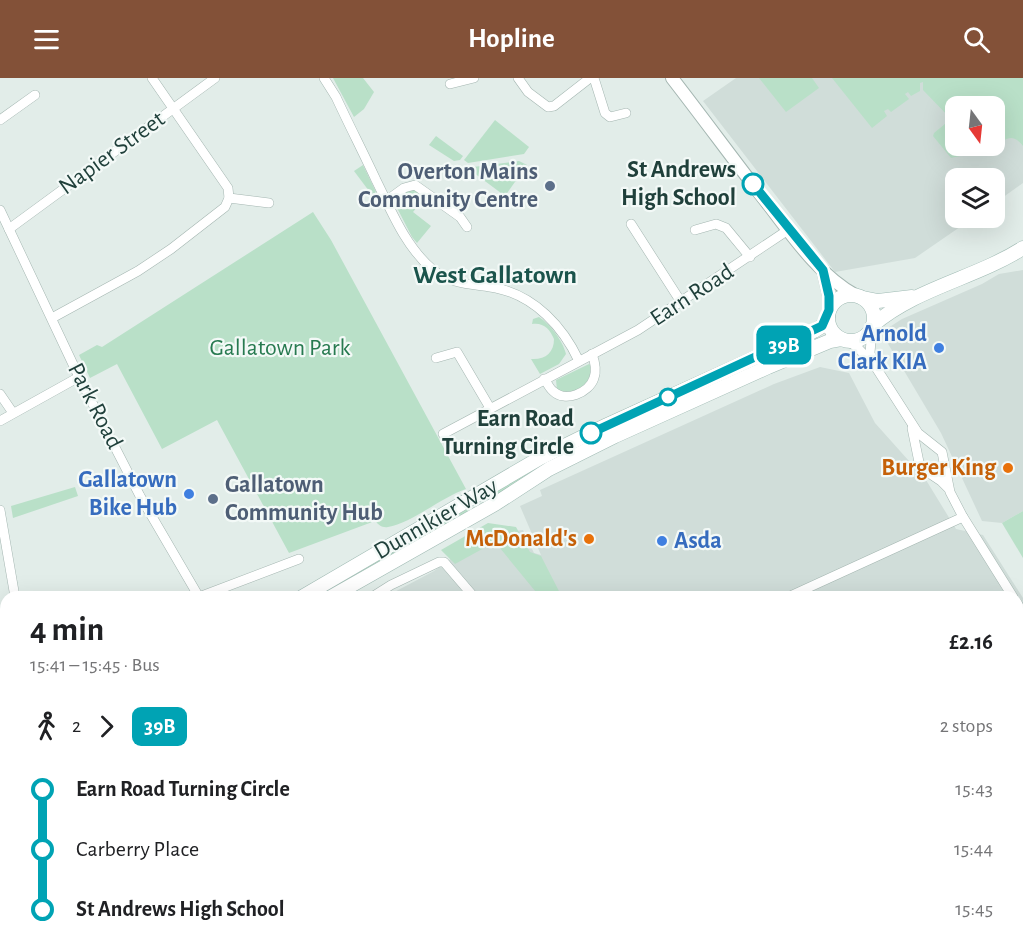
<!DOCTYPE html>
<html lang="en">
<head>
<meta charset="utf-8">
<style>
  body { margin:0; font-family:"Alegreya Sans",sans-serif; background:#f2f2f2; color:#202124; height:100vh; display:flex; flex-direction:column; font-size:22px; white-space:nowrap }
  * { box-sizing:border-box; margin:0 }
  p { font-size:20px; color:#757577 }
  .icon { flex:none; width:33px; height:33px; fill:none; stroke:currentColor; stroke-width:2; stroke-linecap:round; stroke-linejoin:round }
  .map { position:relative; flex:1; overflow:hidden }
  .side { position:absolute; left:0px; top:513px; width:1023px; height:362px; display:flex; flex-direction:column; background:#fff; border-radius:18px 18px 0 0; box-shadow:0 6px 24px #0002 }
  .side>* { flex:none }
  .badge { padding:0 12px; border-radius:9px; font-size:21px; line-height:39px }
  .needle { width:39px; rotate:165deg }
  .controls { position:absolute; left:945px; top:18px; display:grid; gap:12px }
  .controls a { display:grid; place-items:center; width:60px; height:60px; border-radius:12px; background:#fff; box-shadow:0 6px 24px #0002; font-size:30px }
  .map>.badge { position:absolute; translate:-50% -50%; box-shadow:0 0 0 3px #fff }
  .legs { display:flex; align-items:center; gap:9px; height:66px; padding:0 30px; font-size:20px }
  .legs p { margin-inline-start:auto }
  .overview { display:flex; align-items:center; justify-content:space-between; height:102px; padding:0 30px }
  h1 { font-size:33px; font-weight:700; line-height:45px }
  ul { padding:0 30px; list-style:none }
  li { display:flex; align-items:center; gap:21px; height:60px; font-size:22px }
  li i { display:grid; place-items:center; width:9px; height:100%; margin:0 8px; background:currentColor }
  li i::after { content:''; width:15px; height:15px; margin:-8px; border:4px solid; border-radius:50%; background:#fff }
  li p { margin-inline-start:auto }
  li:first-child i { background:linear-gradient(#0000 50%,currentColor 0) }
  li:last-child i { background:linear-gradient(currentColor 50%,#0000 0) }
  header { display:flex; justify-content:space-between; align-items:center; height:78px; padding:0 30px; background:#835138; color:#fff; font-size:27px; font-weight:700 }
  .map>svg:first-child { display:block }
</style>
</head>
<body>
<header><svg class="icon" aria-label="menu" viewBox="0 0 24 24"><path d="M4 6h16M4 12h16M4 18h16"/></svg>Hopline<svg class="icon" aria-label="search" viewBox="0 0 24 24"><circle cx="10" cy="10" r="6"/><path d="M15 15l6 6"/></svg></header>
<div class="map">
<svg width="1023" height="874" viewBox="0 0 1023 874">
  <rect width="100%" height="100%" fill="#e2ede9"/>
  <!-- built -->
  <g fill="#d0ddd9" fill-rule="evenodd">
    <path d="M 736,0 L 1023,0 L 1023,105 L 995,125 L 994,100 L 956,100 L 956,140 L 973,140 L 915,180 L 835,194 L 703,23 ZM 956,28 L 994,28 L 994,68 L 956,68 Z"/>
    <path d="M 1023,192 L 1023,433 L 1002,445 L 982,443 L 941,355 L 884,259 L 888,250 L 902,241 L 982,206 L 999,196 Z"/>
    <path d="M 820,289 L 849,295 L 875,345 L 926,402 L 956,451 L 983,457 L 1023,520 L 1023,874 L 0,874 L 0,791 L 6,785 L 6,868 L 1017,868 L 1017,519 L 385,519 L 434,493 L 456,477 L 499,454 L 523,452 L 534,475 L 541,477 L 520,428 L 542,418 L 540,412 L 774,306 Z"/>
  </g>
  <!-- green -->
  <g fill="#b9e0c8">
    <path d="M 333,0 L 363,0 L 374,14 L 364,31 L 354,39 Z"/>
    <path d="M 759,0 L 812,0 L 819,10 L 786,34 Z"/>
    <path d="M 832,0 L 1023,0 L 1023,68 C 1013,55 1006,60 995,69 L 994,68 L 994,28 L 956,28 L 956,68 L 974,68 L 960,78 L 951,80 L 933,58 L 934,55 L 951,41 L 923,12 L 923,4 L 920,5 L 920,13 L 911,18 L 908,14 L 905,16 L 909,21 L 891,34 L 888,31 L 884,33 L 887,38 L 872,50 Z"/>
    <path d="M 495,42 L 529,69 L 524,76 L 468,85 L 464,82 Z"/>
    <path d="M 436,58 L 463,78 L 460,82 L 454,83 L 429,67 Z"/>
    <path d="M 519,83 L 527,87 L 505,118 L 470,92 L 473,89 Z"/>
    <path d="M 363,87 L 376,114 L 372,117 L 354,93 Z"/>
    <path d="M 414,111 L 426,118 L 413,134 L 431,148 L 417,165 L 412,159 L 394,124 L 397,118 Z"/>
    <path d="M 313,134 L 331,162 L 466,411 C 442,419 410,446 388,449 C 382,450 379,447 375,443 L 289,475 L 217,342 L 162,371 L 117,286 L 90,300 L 79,277 L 97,267 L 102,269 Z"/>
    <path d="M 539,239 C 550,246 563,263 566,276 L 559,286 L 540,296 L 531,281 C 545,282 554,275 554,261 C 550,251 543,244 532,246 L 533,241 Z"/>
    <path d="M 589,286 L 591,288 C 591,309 575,318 557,312 L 556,302 Z"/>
    <path d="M 646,335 L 493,420 L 490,416 L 522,396 Z"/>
    <path d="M 75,409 L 78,418 L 13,440 L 11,428 Z"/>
    <path d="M 469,430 L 472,434 L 359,499 L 316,519 L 312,519 Z"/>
    <path d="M 1023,433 L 1023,480 L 1002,445 Z"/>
    <path d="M 488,445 L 516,449 L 530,474 L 541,478 L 562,519 L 540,519 L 495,464 L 455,486 L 441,472 Z"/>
  </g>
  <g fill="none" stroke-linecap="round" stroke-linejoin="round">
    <defs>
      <g id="minor">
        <path d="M 324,0 L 336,19 C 349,47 363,74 376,102 C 391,132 405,168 432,191 C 451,207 473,206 496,210 C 535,218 563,249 579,283"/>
        <path d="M 518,0 L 528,14 L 548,29 L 554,28 L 590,0"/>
        <path d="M 594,0 L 605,35 L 610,39 L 626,35"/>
        <path d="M 450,6 L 474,0"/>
        <path d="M 0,42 L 35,17"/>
        <path d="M 229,120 L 269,125"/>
        <path d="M 386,123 L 404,110 L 415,107 L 460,139 L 467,149"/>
        <path d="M 0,132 L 79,299 L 140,418 L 199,519"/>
        <path d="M 631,146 L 681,224"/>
        <path d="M 9,151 L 215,0"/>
        <path d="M 695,152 L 716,146 L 726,150 L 750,179"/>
        <path d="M 52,240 L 138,193 L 171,171 L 225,129 L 229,120 L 228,110 L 152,0"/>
        <path d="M 872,251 L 870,275 L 873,283"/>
        <path d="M 847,263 L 857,269 L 875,288 L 918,355 L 942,374 L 950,414 L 963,439 L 1013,519"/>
        <path d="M 436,280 L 457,274 L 490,330"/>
        <path d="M 544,301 C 547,304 549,310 553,313 C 565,325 589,315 594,300 C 597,292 595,284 592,276"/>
        <path d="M 0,316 L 13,335"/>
        <path d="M 0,343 L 79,299"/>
        <path d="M 912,350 L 920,389 L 941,403 L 948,410"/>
        <path d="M 443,356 L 638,252 L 788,152"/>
        <path d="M 0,432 L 15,519"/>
        <path d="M 199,519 L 299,481"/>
        <path d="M 372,519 L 391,507 L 439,484 L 444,484 L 474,519"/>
        <path d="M 788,519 L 963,439"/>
        <path d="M 1017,525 L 1023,535"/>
        <path d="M 0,570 L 6,569"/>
        <path d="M 1017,604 L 1023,602"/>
        <path d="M 0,636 L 6,635"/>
        <path d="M 0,780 L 6,776"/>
        <path d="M 374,868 L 377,874"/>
        <path d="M 953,868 L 957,874"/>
        <path d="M 219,874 L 226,868"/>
      </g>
      <g id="tertiary">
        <path d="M 672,0 C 703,40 733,81 764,121 C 790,154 817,196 855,217"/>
        <path d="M 823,192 L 829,218 L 829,232"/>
      </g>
      <g id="secondary">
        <circle cx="851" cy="240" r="23"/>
        <path d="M 863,220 L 878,223 L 912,219"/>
        <path d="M 873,247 C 916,210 976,200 1023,170"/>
        <path d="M 302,519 L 540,380 L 607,347 L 814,253 L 822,248 L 828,238"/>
        <path d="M 331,519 L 495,426 L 549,391 L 615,358 L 768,289 L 830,263 L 841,261"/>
        <path d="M 0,720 L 6,715"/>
        <path d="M 0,741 L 6,737"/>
      </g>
    </defs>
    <!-- minor casing -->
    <use href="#minor" stroke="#a4b6b1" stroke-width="10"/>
    <!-- tertiary casing -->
    <use href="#tertiary" stroke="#a4b6b1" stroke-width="14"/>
    <!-- secondary casing -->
    <use href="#secondary" stroke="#9fbab3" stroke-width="15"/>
    <!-- minor -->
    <use href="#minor" stroke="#fff" stroke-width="9"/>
    <!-- tertiary -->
    <use href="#tertiary" stroke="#fff" stroke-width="12"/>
    <!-- secondary -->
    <use href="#secondary" stroke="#fff" stroke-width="14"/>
  </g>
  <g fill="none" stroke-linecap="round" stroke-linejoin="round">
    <defs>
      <path id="line-1" d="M 591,355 L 822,248 L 829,232 L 829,218 L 823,192 L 753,106"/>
    </defs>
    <!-- line-1 casing -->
    <use href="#line-1" stroke="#fff" stroke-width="14"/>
    <!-- line-1 -->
    <use href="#line-1" stroke="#00a3b4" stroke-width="9"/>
  </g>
  <!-- markers -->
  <g fill="#fff" stroke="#00a3b4" stroke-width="3">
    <circle cx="753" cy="106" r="10"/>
    <circle cx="668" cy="319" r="8"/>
    <circle cx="591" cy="355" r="10"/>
  </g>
  <g fill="#5c6f8a" stroke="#f3f9f7" stroke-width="2">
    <circle cx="550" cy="108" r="6"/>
    <circle cx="213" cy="421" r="6"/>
  </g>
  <g fill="#3f7fe0" stroke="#f3f9f7" stroke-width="2">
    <circle cx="939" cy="270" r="6"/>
    <circle cx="189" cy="416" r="6"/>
    <circle cx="662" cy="463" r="6"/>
  </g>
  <g fill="#e8710a" stroke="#f3f9f7" stroke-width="2">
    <circle cx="1008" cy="390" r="6"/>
    <circle cx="589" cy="461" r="6"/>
  </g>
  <g text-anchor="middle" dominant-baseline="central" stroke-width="4.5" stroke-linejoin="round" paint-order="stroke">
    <!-- street labels -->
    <g font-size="24" fill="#20403b" stroke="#f3f9f7">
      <text transform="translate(112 75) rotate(-36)">Napier Street</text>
      <text transform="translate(692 217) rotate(-33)">Earn Road</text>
      <text transform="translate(95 328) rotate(63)">Park Road</text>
      <text transform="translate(436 441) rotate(-30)">Dunnikier Way</text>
    </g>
    <!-- stop labels -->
    <g font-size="24" font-weight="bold" fill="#20403b" stroke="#f3f9f7" text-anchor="end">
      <text x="736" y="92">St Andrews<tspan x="736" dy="28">High School</tspan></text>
      <text x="574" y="341">Earn Road<tspan x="574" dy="28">Turning Circle</tspan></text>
    </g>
    <!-- service labels -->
    <g font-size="24" font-weight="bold" fill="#4e5e75" stroke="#f3f9f7" text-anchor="end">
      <text x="538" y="94">Overton Mains<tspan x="538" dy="28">Community Centre</tspan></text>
      <text x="225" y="407" text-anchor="start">Gallatown<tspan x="225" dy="28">Community Hub</tspan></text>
    </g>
    <!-- shop labels -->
    <g font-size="24" font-weight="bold" fill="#366cbe" stroke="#f3f9f7" text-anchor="end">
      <text x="927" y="256">Arnold<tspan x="927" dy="28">Clark KIA</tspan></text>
      <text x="177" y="402">Gallatown<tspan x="177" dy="28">Bike Hub</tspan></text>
      <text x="674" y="463" text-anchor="start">Asda</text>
    </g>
    <!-- park labels -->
    <g font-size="24" fill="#277a50" stroke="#f3f9f7">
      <text x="280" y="270">Gallatown Park</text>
    </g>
    <!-- food labels -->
    <g font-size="24" font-weight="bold" fill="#c56008" stroke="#f3f9f7" text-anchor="end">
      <text x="996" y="390">Burger King</text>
      <text x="577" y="461">McDonald's</text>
    </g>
    <!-- neighbourhood labels -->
    <g font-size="26" font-weight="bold" fill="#1b544c" stroke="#f3f9f7">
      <text x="495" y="197">West Gallatown</text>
    </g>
  </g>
</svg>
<div class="controls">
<a><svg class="needle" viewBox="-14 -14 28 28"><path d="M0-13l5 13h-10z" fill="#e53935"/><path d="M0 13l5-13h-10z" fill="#757577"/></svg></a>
<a><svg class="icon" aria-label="layers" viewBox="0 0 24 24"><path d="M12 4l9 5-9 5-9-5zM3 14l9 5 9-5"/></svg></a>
</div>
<b class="badge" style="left:784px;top:267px;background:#00a3b4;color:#fff">39B</b>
<section class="side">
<div class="overview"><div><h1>4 min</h1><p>15:41 – 15:45 · Bus</p></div><b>£2.16</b></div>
<div class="legs"><svg class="icon" aria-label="walk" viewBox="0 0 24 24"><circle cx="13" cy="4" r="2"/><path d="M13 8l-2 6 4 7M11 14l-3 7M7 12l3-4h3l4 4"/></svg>2<svg class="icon" aria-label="forward" viewBox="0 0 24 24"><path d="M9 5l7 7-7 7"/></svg><b class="badge" style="background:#00a3b4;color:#fff">39B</b><p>2 stops</p></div>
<ul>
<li><i style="color:#00a3b4"></i><b>Earn Road Turning Circle</b><p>15:43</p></li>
<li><i style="color:#00a3b4"></i><span>Carberry Place</span><p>15:44</p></li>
<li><i style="color:#00a3b4"></i><b>St Andrews High School</b><p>15:45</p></li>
</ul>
</section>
</div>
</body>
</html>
